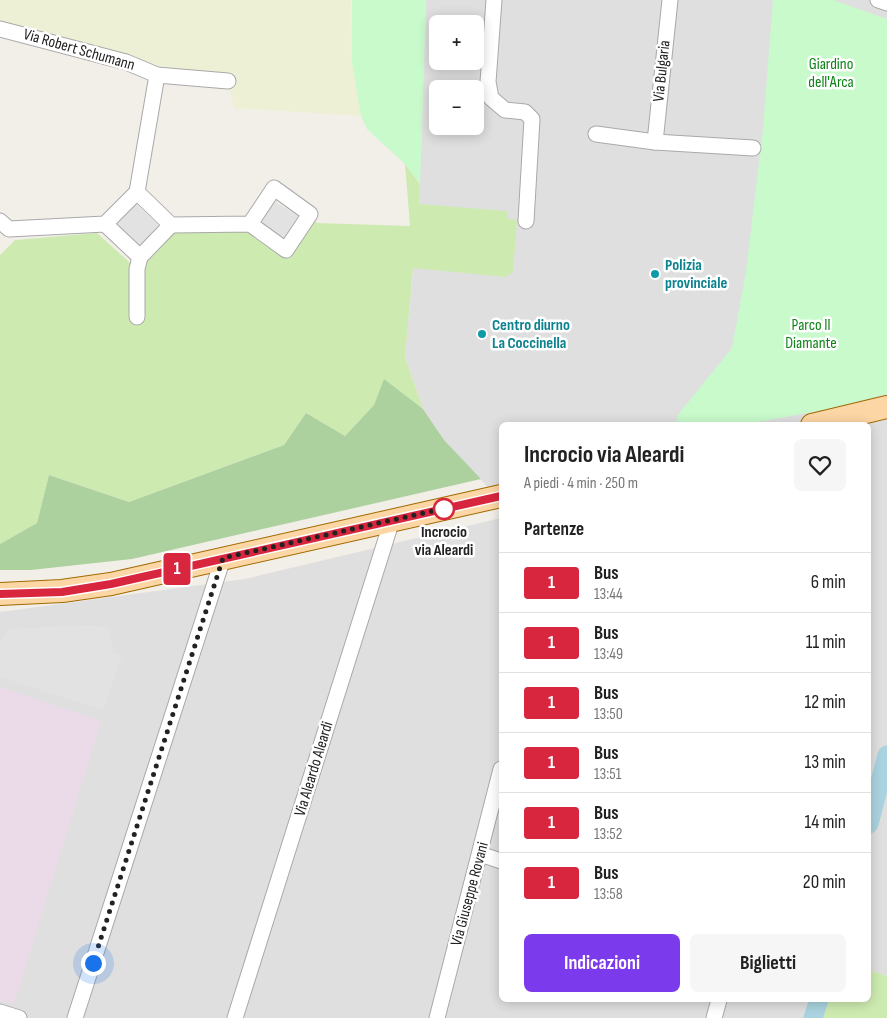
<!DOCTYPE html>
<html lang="it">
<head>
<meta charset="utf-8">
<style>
  body { margin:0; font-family:"Sofia Sans Condensed",sans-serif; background:#f6f6f6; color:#222; height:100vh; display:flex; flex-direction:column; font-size:19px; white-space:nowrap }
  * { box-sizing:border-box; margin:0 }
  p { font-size:16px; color:#767676 }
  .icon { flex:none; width:28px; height:28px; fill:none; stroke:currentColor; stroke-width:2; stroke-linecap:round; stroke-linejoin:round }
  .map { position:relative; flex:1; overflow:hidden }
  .details { position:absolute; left:499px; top:422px; width:372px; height:580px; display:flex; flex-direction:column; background:#fff; border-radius:8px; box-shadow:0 2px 12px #0003 }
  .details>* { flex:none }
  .badge { padding:0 10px; border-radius:4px; font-size:18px; line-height:32px }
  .tools { position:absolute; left:429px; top:15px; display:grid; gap:10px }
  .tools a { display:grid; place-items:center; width:55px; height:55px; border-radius:8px; background:#fff; box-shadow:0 2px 12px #0003; font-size:25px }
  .you { position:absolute; width:25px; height:25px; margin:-12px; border:4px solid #fff; border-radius:50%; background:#1a73e8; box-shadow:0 0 0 8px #1a73e833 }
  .map>.badge { position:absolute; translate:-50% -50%; box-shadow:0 0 0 2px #fff }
  h2 { padding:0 25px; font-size:19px; line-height:45px }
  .round { display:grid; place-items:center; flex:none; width:52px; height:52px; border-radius:8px; background:#f6f6f6 }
  .headline { display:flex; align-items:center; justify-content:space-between; height:85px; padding:0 25px }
  h1 { font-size:24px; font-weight:700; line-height:38px }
  .button { display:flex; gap:10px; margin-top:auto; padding:10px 25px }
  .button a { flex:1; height:58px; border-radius:8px; background:#7c3aed; color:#fff; font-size:20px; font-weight:700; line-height:58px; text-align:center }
  .button a+a { background:#f6f6f6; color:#222 }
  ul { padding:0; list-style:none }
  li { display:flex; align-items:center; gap:15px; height:60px; padding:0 25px; border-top:1px solid #e0e0e0 }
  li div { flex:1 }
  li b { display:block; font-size:19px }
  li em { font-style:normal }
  li .badge { min-width:55px; font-weight:700; text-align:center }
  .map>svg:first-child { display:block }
</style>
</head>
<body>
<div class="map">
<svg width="887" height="1018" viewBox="0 0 887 1018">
  <rect width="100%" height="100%" fill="#f2efe9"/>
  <!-- residential -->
  <g fill="#e0dfdf" fill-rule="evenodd">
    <path d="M 426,0 L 887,0 L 887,976 L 869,970 L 869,425 L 501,425 L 501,509 L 497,497 L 444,440 L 423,409 L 405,357 L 419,204 ZM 438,24 L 475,24 L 475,61 L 438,61 ZM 438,89 L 475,89 L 475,126 L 438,126 Z"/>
    <path d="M 501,518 L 501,1000 L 819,1000 L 813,1018 L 0,1018 L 0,612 L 245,579 Z"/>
  </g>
  <!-- industrial -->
  <path fill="#ebdbe8" d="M 0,687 L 101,721 L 14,1004 L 0,1001 Z"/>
  <!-- farmland -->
  <path fill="#eef0d5" d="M 0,0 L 351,0 L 352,63 L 361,116 L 234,108 L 228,81 L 237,74 L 165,67 L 0,22 Z"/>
  <!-- grass -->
  <g fill="#cdebb0">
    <path d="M 405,164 L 420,184 L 419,204 L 507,211 L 507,219 L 517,220 L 513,272 L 506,277 L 413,268 L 405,357 L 423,409 L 384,380 L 374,405 L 345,436 L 306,413 L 284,445 L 129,502 L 49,475 L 37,523 L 0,544 L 0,255 L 15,240 L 97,233 L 137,269 L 171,225 L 250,224 L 286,250 L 310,214 L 317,223 L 410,226 Z"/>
    <path d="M 869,970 L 887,976 L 887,1018 L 813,1018 L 819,1000 L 869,1000 Z"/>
  </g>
  <!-- forest -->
  <path fill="#add19e" d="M 384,379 L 423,409 L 444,440 L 481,479 L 132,559 L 31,570 L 0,570 L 0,544 L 37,523 L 49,475 L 129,502 L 284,445 L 306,413 L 345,436 L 374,405 Z"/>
  <!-- park -->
  <g fill="#c8facc">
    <path d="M 352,0 L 426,0 L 420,184 L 405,164 L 367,129 L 361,116 L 352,63 Z"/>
    <path d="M 773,0 L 833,0 L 887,19 L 887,394 L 828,409 L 741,425 L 677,425 L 677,416 L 732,348 L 746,272 L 763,129 Z"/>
  </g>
  <!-- parking -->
  <g fill="#e2e2e2">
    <path d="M 274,201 L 299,217 L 285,238 L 260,222 Z"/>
    <path d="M 136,204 L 159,226 L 140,246 L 117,224 Z"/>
    <path d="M 91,625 L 110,629 L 113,652 L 122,656 L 103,710 L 0,677 L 0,643 L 8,629 Z"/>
  </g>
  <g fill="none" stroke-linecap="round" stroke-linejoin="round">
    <!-- canal -->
    <g stroke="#aad3df" stroke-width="19">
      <path d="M 869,824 L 887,755"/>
      <path d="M 813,1018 L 819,1000"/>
    </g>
    <defs>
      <g id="minor">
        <path d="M 494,0 L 488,82 L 491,98 L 505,110 L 525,112 L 532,119 L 526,221"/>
        <path d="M 878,0 L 887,3"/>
        <path d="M 0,29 L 126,62 L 157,75 L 228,81"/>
        <path d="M 596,134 L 655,142 L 670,0"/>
        <path d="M 655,142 L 753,148"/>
        <path d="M 137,192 L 157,75"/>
        <path d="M 0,221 L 9,229 L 105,224 L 137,192 L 171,225 L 250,224 L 286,250 L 310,214 L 274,188 L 250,224"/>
        <path d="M 105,224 L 140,257 L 171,225"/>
        <path d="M 137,317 L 137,269 L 140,257"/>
        <path d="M 480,854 L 501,861"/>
        <path d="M 0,1012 L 19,1018"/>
        <path d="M 75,1018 L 223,558"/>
        <path d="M 235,1018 L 392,520"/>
        <path d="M 437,1018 L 501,769"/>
        <path d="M 714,1018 L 719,1000"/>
      </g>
      <g id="primary">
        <path d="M 812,425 L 887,407"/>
        <path d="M 0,594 L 62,591 L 111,584 L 501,496"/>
      </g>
    </defs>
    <!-- minor casing -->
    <use href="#minor" stroke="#a9a9a9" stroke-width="17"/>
    <!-- primary casing -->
    <use href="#primary" stroke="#a06b00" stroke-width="24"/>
    <!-- minor -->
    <use href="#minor" stroke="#fff" stroke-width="15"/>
    <!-- primary -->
    <use href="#primary" stroke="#fcd6a4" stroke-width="22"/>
  </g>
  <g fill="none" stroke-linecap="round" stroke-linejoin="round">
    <defs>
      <path id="line" d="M 0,594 L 62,592 L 111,584 L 501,496"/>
    </defs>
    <!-- line casing -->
    <use href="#line" stroke="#fff" stroke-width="11"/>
    <!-- line -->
    <use href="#line" stroke="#d7263d" stroke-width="8"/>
    <!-- walk -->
    <path stroke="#222" stroke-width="5" stroke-dasharray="0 9" d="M 93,963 L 223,558 L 446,508 L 444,509"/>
  </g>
  <!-- markers -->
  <g fill="#0f9aa8" stroke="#fff" stroke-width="2">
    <circle cx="655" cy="274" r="5"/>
    <circle cx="482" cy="334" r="5"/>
  </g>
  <circle fill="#fff" stroke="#d7263d" stroke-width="2.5" cx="444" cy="509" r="10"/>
  <g text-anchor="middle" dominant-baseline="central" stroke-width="5" stroke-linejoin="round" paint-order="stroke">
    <!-- street labels -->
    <g font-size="16" fill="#222" stroke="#fff">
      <text transform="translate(79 50) rotate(16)">Via Robert Schumann</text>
      <text transform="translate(662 71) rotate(-84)">Via Bulgaria</text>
      <text transform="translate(314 769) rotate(-73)">Via Aleardo Aleardi</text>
      <text transform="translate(470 894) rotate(-75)">Via Giuseppe Rovani</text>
    </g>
    <!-- park labels -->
    <g font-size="16" fill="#0c8416" stroke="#fff">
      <text x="831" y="64">Giardino<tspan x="831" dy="18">dell'Arca</tspan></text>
      <text x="811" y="325">Parco Il<tspan x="811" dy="18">Diamante</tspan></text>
    </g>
    <!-- culture labels -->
    <g font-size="16" font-weight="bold" fill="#0d838f" stroke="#fff" text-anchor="start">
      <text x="665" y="265">Polizia<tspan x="665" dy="18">provinciale</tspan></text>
      <text x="492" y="325">Centro diurno<tspan x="492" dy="18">La Coccinella</tspan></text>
    </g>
    <!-- stop labels -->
    <g font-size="16" font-weight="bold" fill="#222" stroke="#fff">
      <text x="444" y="532">Incrocio<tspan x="444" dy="18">via Aleardi</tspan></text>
    </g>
  </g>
</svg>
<div class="tools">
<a>+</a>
<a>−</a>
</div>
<div class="you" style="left:93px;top:963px"></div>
<b class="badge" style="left:177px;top:569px;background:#d7263d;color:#fff">1</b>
<section class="details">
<div class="headline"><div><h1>Incrocio via Aleardi</h1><p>A piedi · 4 min · 250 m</p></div><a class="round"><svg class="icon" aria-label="heart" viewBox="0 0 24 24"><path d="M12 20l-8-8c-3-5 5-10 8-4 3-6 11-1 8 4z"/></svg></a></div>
<h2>Partenze</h2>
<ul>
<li><span class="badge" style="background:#d7263d;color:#fff">1</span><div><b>Bus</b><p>13:44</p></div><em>6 min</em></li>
<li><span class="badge" style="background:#d7263d;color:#fff">1</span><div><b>Bus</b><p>13:49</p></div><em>11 min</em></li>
<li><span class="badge" style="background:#d7263d;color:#fff">1</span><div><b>Bus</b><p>13:50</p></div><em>12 min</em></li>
<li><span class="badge" style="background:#d7263d;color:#fff">1</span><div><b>Bus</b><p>13:51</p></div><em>13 min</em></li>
<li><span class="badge" style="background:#d7263d;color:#fff">1</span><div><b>Bus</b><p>13:52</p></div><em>14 min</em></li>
<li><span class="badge" style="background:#d7263d;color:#fff">1</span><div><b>Bus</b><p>13:58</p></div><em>20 min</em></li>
</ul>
<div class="button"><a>Indicazioni</a><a>Biglietti</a></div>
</section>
</div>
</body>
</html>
